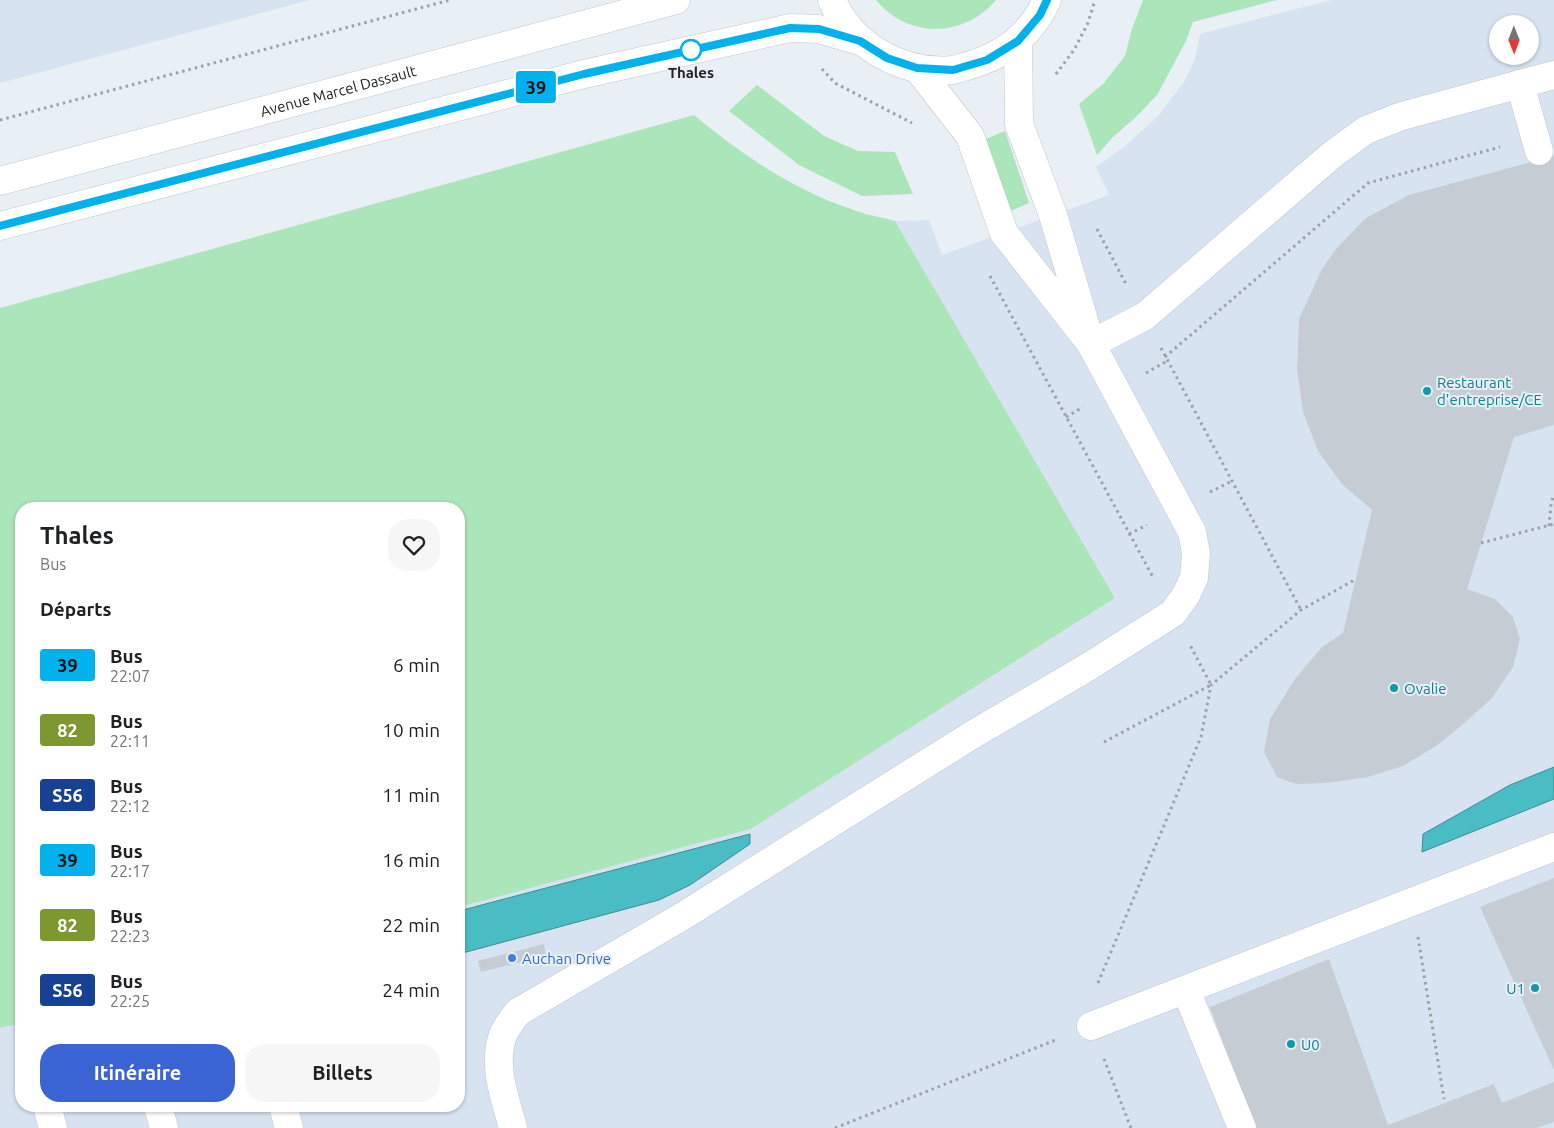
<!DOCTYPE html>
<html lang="fr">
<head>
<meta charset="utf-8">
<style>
  body { margin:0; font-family:Ubuntu,sans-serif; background:#f6f6f6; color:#202124; height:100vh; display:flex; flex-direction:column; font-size:19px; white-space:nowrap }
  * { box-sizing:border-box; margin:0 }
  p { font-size:16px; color:#757577 }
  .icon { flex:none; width:28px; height:28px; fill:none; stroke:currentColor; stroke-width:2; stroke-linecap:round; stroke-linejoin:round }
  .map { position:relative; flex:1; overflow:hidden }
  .panel { position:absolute; left:15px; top:502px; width:450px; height:610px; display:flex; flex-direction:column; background:#fff; border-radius:20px; box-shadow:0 1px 4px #0004 }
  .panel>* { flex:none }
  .badge { padding:0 10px; border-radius:4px; font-size:18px; line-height:32px }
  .needle { width:32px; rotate:179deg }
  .controls { position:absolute; left:1489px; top:15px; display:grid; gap:10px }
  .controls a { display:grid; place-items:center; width:50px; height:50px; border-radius:50%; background:#fff; box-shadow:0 1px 4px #0004; font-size:25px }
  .map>.badge { position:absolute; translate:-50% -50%; box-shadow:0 0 0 2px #fff }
  h2 { padding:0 25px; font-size:19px; line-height:45px }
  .round { display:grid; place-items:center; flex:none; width:52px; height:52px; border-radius:20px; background:#f6f6f6 }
  .overview { display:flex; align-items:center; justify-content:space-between; height:85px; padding:0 25px }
  h1 { font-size:24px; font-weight:600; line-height:38px }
  .button { display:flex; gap:10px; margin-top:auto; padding:10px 25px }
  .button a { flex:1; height:58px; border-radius:20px; background:#3a63d4; color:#fff; font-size:20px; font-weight:600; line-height:58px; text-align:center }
  .button a+a { background:#f6f6f6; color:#202124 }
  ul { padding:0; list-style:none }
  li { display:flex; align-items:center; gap:15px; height:65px; padding:0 25px }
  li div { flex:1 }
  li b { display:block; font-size:19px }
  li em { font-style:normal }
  li .badge { min-width:55px; font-weight:700; text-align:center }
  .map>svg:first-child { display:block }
</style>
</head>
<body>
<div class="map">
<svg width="1554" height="1128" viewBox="0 0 1554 1128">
  <rect width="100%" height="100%" fill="#e8eff5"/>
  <!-- built -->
  <g fill="#d7e3f0" fill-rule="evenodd">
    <path d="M 0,0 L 310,0 L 0,83 Z"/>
    <path d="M 1331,0 L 1554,0 L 1554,1128 L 0,1128 L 0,1028 L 21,1023 L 21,1106 L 459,1106 L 459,907 L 751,829 L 1115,598 L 895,221 L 929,220 L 942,255 L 1109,195 L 1096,167 L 1125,146 L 1158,116 L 1184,82 L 1195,59 L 1200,34 ZM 1498,24 L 1530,24 L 1530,56 L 1498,56 Z"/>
  </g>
  <!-- green -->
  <g fill="#abe6ba">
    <path d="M 876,0 L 996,0 C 964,38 908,39 876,0 Z"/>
    <path d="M 1143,0 L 1277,0 L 1193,22 L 1185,43 L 1157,95 L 1137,116 L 1113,137 L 1097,155 L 1079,104 L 1103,84 L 1125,56 L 1132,29 Z"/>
    <path d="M 757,85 L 824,136 L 858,151 L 895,152 L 913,194 L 862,196 L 799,165 L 729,111 Z"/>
    <path d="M 694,115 C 742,155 792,189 851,209 C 865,215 881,217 895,221 L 1115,598 L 751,829 L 459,907 L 459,509 L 21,509 L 21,1023 L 0,1028 L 0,308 Z"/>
    <path d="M 1005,131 L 1029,203 L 1011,211 L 986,139 Z"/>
  </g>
  <!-- water -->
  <g fill="#49bcc4" stroke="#3d8e95">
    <path d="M 1554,767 L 1554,799 L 1422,852 L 1423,834 L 1510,785 Z"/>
    <path d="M 750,834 L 750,844 L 690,885 L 659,900 L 459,954 L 459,911 Z"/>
  </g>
  <!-- building -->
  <g fill="#c6ccd3">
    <path d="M 1554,156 L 1554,425 L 1514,437 L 1467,589 L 1495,599 L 1513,617 L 1520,639 L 1513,667 L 1492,698 L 1461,726 L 1436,746 L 1403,766 L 1368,777 L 1327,783 L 1296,784 L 1277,777 L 1264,752 L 1270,719 L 1295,679 L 1322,647 L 1343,633 L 1372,510 L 1342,484 L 1318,451 L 1303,412 L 1297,369 L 1299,319 L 1322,269 L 1336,249 L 1366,218 L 1409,195 Z"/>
    <path d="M 1554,878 L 1554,1070 L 1480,907 Z"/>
    <path d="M 544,944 L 546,956 L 481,972 L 478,961 Z"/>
    <path d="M 1329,959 L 1388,1125 L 1494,1084 L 1502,1103 L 1554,1082 L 1554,1122 L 1537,1128 L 1255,1128 L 1210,1007 Z"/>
  </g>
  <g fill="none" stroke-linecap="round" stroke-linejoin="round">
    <defs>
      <g id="minor">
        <path d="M 917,68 L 970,136 L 1004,233 L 1091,344 L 1053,215 L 1019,124 L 1018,41"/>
        <path d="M 1520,84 L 1539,151"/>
        <path d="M 1186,990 L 1242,1128"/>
        <path d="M 1091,1026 L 1554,847"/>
        <path d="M 47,1106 L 53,1128"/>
        <path d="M 158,1106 L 164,1128"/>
        <path d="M 283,1106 L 289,1128"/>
        <path d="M 513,1128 C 505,1098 492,1065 503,1035 C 506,1027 513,1019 518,1012 L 683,916 L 972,735 L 1088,667 L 1173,613 L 1186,595 L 1194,578 L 1196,553 L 1192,532 L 1091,344 L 1145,316 L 1333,154 L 1366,130 L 1402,116 L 1554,75"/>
      </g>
      <g id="major">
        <path d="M 832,0 C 851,46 903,75 953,70 C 957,69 963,67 967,66 C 1004,56 1031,35 1047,0"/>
        <path id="s1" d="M 0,181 L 676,0"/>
        <path d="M 0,226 L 584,74 L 790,28 L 819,29 L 860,41"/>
      </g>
    </defs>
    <!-- minor casing -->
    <use href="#minor" stroke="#c0c6cd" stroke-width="29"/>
    <!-- major casing -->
    <use href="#major" stroke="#c0c6cd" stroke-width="29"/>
    <!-- path -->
    <g stroke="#9ca1a6" stroke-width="3" stroke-dasharray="2.5 4" stroke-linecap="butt">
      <path d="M 822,69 L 835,83 L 912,123"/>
      <path d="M 1056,74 L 1074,50 L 1088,23 L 1095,0"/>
      <path d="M 0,120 L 450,0"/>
      <path d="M 1097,229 L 1127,286"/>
      <path d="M 990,276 L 1154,579"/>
      <path d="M 1161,348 L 1301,610"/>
      <path d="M 1165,357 L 1368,183 L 1500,147"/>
      <path d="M 1146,373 L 1167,361"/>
      <path d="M 1066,417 L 1083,407"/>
      <path d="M 1210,492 L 1232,481"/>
      <path d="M 1549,526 L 1551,504 L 1554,494"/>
      <path d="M 1129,534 L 1147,525"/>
      <path d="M 1481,543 L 1554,524"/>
      <path d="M 1104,742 L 1211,685 L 1190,645"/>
      <path d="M 1418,937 L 1444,1099"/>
      <path d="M 1098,983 L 1201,737 L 1211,685 L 1301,610 L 1356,579"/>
      <path d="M 1104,1059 L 1131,1128"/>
      <path d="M 835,1128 L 1058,1039"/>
    </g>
    <!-- minor -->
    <use href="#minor" stroke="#fff" stroke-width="28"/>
    <!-- major -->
    <use href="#major" stroke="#fff" stroke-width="28"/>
  </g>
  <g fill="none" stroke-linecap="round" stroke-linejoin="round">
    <defs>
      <path id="line" d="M 0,226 L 584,74 L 790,28 L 819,29 L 860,41 L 887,58 L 917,68 L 953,70 L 987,60 L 1018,41 L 1040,15 L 1047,0"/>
    </defs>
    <!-- line casing -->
    <use href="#line" stroke="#fff" stroke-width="11"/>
    <!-- line -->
    <use href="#line" stroke="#00b1eb" stroke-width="8"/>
  </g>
  <!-- markers -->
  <circle fill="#fff" stroke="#00b1eb" stroke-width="2.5" cx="691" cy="50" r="10"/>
  <g fill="#0f9aa8" stroke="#e8eff5" stroke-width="2">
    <circle cx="1427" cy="391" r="5"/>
    <circle cx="1394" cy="688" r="5"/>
    <circle cx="1535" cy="988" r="5"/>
    <circle cx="1291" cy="1044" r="5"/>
  </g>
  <circle fill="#3f7fe0" stroke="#e8eff5" stroke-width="2" cx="512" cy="958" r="5"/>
  <g text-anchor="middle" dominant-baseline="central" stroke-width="4" stroke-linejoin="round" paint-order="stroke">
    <!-- stop labels -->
    <g font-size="15" font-weight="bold" fill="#212326" stroke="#e8eff5">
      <text x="691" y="72">Thales</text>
    </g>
    <!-- street labels -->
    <g font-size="15" fill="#212326" stroke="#e8eff5">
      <text stroke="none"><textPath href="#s1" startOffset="350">Avenue Marcel Dassault</textPath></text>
    </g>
    <!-- culture labels -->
    <g font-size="15" fill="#0d838f" stroke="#e8eff5" text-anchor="start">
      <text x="1437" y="382">Restaurant<tspan x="1437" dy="17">d'entreprise/CE</tspan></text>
      <text x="1404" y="688">Ovalie</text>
      <text x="1525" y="988" text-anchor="end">U1</text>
      <text x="1301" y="1044">U0</text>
    </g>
    <!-- shop labels -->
    <g font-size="15" fill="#366cbe" stroke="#e8eff5" text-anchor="start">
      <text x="522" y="958">Auchan Drive</text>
    </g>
  </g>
</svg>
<div class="controls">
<a><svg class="needle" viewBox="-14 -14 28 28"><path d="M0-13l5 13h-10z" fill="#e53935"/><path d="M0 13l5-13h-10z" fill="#757577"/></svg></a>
</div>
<b class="badge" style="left:536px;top:87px;background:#00b1eb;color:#111">39</b>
<section class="panel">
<div class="overview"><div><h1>Thales</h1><p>Bus</p></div><a class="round"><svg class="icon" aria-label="heart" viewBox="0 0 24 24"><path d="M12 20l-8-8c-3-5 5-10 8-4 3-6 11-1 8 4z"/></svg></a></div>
<h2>Départs</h2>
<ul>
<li><span class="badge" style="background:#00b1eb;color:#111">39</span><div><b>Bus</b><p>22:07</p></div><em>6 min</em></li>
<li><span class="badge" style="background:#7c982e;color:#fff">82</span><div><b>Bus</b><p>22:11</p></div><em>10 min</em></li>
<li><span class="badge" style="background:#164194;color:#fff">S56</span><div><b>Bus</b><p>22:12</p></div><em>11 min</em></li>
<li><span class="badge" style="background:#00b1eb;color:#111">39</span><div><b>Bus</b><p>22:17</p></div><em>16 min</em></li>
<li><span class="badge" style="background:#7c982e;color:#fff">82</span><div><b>Bus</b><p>22:23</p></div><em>22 min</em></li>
<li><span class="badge" style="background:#164194;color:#fff">S56</span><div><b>Bus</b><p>22:25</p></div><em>24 min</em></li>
</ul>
<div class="button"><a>Itinéraire</a><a>Billets</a></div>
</section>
</div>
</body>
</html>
